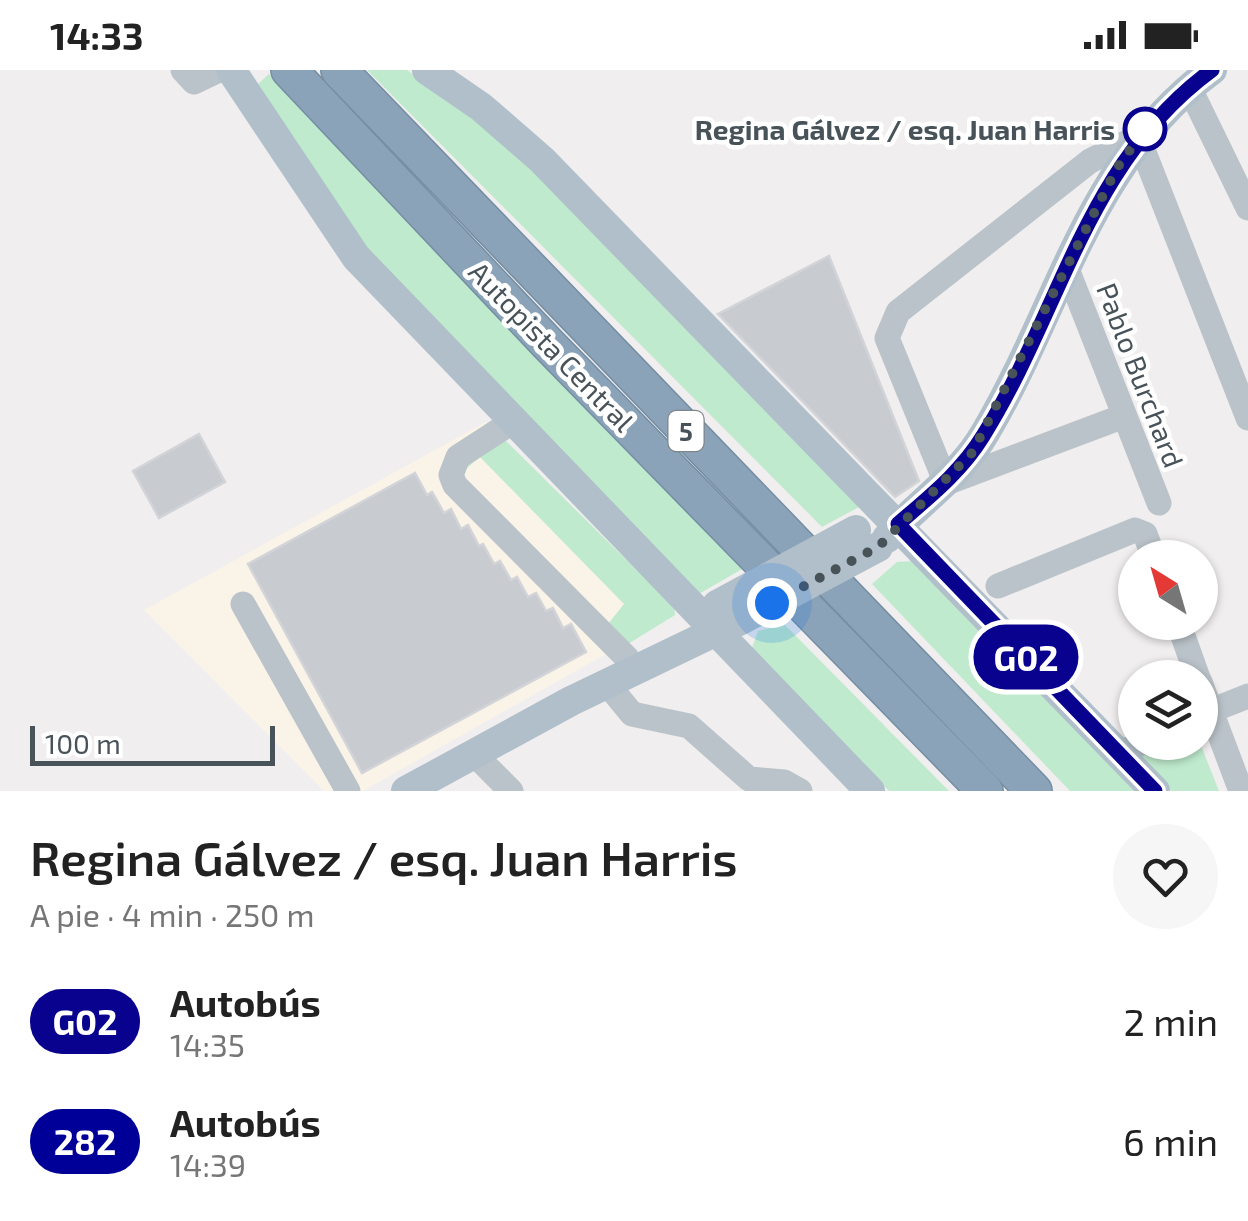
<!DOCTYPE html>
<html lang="es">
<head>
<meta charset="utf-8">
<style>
  body { margin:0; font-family:"Exo 2",sans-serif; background:#f6f6f6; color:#222; height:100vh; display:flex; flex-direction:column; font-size:38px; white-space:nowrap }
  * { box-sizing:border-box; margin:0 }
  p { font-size:32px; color:#767676 }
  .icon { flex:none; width:55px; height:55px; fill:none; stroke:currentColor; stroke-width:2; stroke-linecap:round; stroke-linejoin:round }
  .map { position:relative; height:721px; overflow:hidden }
  .panel { display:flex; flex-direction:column; background:#fff; flex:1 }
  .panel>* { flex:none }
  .badge { padding:0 20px; border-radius:32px; font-size:35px; line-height:65px }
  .needle { width:65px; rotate:323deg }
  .tools { position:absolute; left:1118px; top:470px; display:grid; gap:20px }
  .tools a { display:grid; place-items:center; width:100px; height:100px; border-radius:50%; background:#fff; box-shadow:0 2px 8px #0004; font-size:50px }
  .scale { position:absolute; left:30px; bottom:25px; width:245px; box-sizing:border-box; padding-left:10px; border:5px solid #475259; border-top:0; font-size:28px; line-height:35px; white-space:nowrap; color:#475259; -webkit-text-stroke:8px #fff; paint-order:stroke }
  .you { position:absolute; width:50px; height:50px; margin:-25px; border:8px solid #fff; border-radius:50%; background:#1a73e8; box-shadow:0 0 0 15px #1a73e833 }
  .map>.badge { position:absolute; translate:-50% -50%; box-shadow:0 0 0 5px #fff }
  .round { display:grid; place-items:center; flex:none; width:105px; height:105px; border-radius:52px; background:#f6f6f6 }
  .summary { display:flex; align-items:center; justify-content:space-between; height:170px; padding:0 30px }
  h1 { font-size:48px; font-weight:600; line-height:75px }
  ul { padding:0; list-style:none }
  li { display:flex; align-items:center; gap:30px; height:120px; padding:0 30px }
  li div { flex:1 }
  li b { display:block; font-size:38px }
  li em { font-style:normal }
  li .badge { min-width:110px; font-weight:700; text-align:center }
  .status { display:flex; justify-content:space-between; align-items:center; height:70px; padding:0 50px; background:#fff; direction:ltr }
  .status svg { height:28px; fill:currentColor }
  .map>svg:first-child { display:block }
</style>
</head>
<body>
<div class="status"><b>14:33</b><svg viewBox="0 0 49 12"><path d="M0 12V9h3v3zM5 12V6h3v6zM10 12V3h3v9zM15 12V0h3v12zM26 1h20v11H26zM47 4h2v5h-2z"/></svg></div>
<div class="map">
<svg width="1248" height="721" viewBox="0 0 1248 721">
  <rect width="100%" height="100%" fill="#f0eeee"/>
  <!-- commercial -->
  <path fill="#faf3e8" d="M 486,352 L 674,537 L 675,545 L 363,721 L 324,721 L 144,540 Z"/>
  <!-- green -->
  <g fill="#bfeacd">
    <path d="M 367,0 L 407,0 L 516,78 L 859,437 L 822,457 Z"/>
    <path d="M 269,4 L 744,498 L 697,525 L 406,231 L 344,151 L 295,69 L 256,16 Z"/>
    <path d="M 501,366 L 674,537 L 675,545 L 628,574 L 608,554 L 624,534 L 480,387 L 462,402 L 461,390 Z"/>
    <path d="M 914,491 L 1139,721 L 1070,721 L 872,514 L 897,492 Z"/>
    <path d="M 785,555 L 949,721 L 889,721 L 752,578 L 758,561 Z"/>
    <path d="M 1169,673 L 1200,673 L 1219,721 L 1171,721 L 1137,685 Z"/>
  </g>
  <!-- building -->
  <g fill="#c8cbd0" stroke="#d2d4d8" stroke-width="2.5">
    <path d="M 829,186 L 919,411 L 895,427 L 718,244 Z"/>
    <path d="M 199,364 L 225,412 L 159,448 L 133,401 Z"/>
    <path d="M 415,403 L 427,425 L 432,422 L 444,443 L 451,439 L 461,459 L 468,455 L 479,476 L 483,474 L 494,494 L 500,491 L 511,510 L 517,507 L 528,527 L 536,523 L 546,541 L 553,538 L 563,558 L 571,554 L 586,582 L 362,703 L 248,494 Z"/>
  </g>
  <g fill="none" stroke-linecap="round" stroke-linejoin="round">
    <defs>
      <g id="highway">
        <path d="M 289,0 L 548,274 L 985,721"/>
        <path d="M 339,0 L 1034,721"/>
      </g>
    </defs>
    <!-- highway casing -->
    <use href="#highway" stroke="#758ea4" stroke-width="38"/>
    <!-- minor -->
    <g stroke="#bac3c9" stroke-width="25">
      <path d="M 183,0 L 194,12 L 219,0"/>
      <path d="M 1189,17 L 1248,138"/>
      <path d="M 1067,199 L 1159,433"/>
      <path d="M 1124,346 L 946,413 L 887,268 L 898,242 L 1090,91 L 1138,67 L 1248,348"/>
      <path d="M 512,352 L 458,387 L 451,405 L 455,415 L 627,588"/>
      <path d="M 998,516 L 1135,460 L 1145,464 L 1154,488"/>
      <path d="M 243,534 L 348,721"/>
      <path d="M 1178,552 L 1198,608"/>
      <path d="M 1200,612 L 1241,721"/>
      <path d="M 608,615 L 632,644 L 689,656 L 749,709 L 784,712 L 800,721"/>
      <path d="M 1200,645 L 1248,626"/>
      <path d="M 474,684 L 511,721"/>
      <path d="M 1119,684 L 1143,672"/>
    </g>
    <!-- major -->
    <g stroke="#b0bfca" stroke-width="30">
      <path d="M 231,0 L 356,187 L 870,721"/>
      <path d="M 427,0 L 481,37 L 542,90 L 1155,721"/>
      <path d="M 887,468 C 919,432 960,406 985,363 C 1060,237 1088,91 1212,0"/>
      <path d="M 406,721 L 571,631 L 729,555"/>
    </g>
    <!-- highway -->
    <use href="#highway" stroke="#8aa3b8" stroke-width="35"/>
    <!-- major-bridge -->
    <g stroke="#b0bfca" stroke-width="30">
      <path d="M 717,535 L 856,460"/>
      <path d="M 737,552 L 878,477"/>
    </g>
  </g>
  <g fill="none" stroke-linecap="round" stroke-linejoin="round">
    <defs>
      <path id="line" d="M 1155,721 L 898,454 C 929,427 961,402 983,366 C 1062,240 1085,93 1212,0"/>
    </defs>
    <!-- line casing -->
    <use href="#line" stroke="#fff" stroke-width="22"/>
    <!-- line -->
    <use href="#line" stroke="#09028f" stroke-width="15"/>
    <!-- walk -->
    <path stroke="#475259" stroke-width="10" stroke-dasharray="0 18" d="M 772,533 L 878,477 L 972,383 L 1117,98 L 1145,59"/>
  </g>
  <!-- markers -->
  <circle fill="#fff" stroke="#09028f" stroke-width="5" cx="1145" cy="59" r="20"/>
  <g text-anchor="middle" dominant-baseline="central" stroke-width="9" stroke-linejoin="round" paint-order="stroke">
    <!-- shield labels -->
    <rect fill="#fff" stroke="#7e868b" stroke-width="2.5" x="668.5" y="341" width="35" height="40" rx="8"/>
    <g font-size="25" font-weight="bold" fill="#475259">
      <text x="686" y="361">5</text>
    </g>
    <!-- stop labels -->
    <g font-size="28" font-weight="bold" fill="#475259" stroke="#fff" text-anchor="end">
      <text x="1115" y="59">Regina Gálvez / esq. Juan Harris</text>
    </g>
    <!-- street labels -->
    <g font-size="28" fill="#475259" stroke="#fff">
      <text transform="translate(552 276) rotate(46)">Autopista Central</text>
      <text transform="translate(1141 305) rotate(69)">Pablo Burchard</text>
    </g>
  </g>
</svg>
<div class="tools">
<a><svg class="needle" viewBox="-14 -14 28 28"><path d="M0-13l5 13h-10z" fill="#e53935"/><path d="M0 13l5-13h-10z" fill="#767676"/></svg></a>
<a><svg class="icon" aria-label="layers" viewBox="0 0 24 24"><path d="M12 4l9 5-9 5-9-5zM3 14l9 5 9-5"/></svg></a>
</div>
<div class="scale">100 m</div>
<div class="you" style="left:772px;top:533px"></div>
<b class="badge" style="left:1026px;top:587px;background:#09028f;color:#fff">G02</b>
</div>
<section class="panel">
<div class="summary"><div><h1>Regina Gálvez / esq. Juan Harris</h1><p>A pie · 4 min · 250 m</p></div><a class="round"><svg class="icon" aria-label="heart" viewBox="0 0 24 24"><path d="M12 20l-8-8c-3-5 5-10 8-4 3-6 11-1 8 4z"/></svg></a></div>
<ul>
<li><span class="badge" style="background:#09028f;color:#fff">G02</span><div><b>Autobús</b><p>14:35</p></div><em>2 min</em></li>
<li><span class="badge" style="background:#009;color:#fff">282</span><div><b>Autobús</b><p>14:39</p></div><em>6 min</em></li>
</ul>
</section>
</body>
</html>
